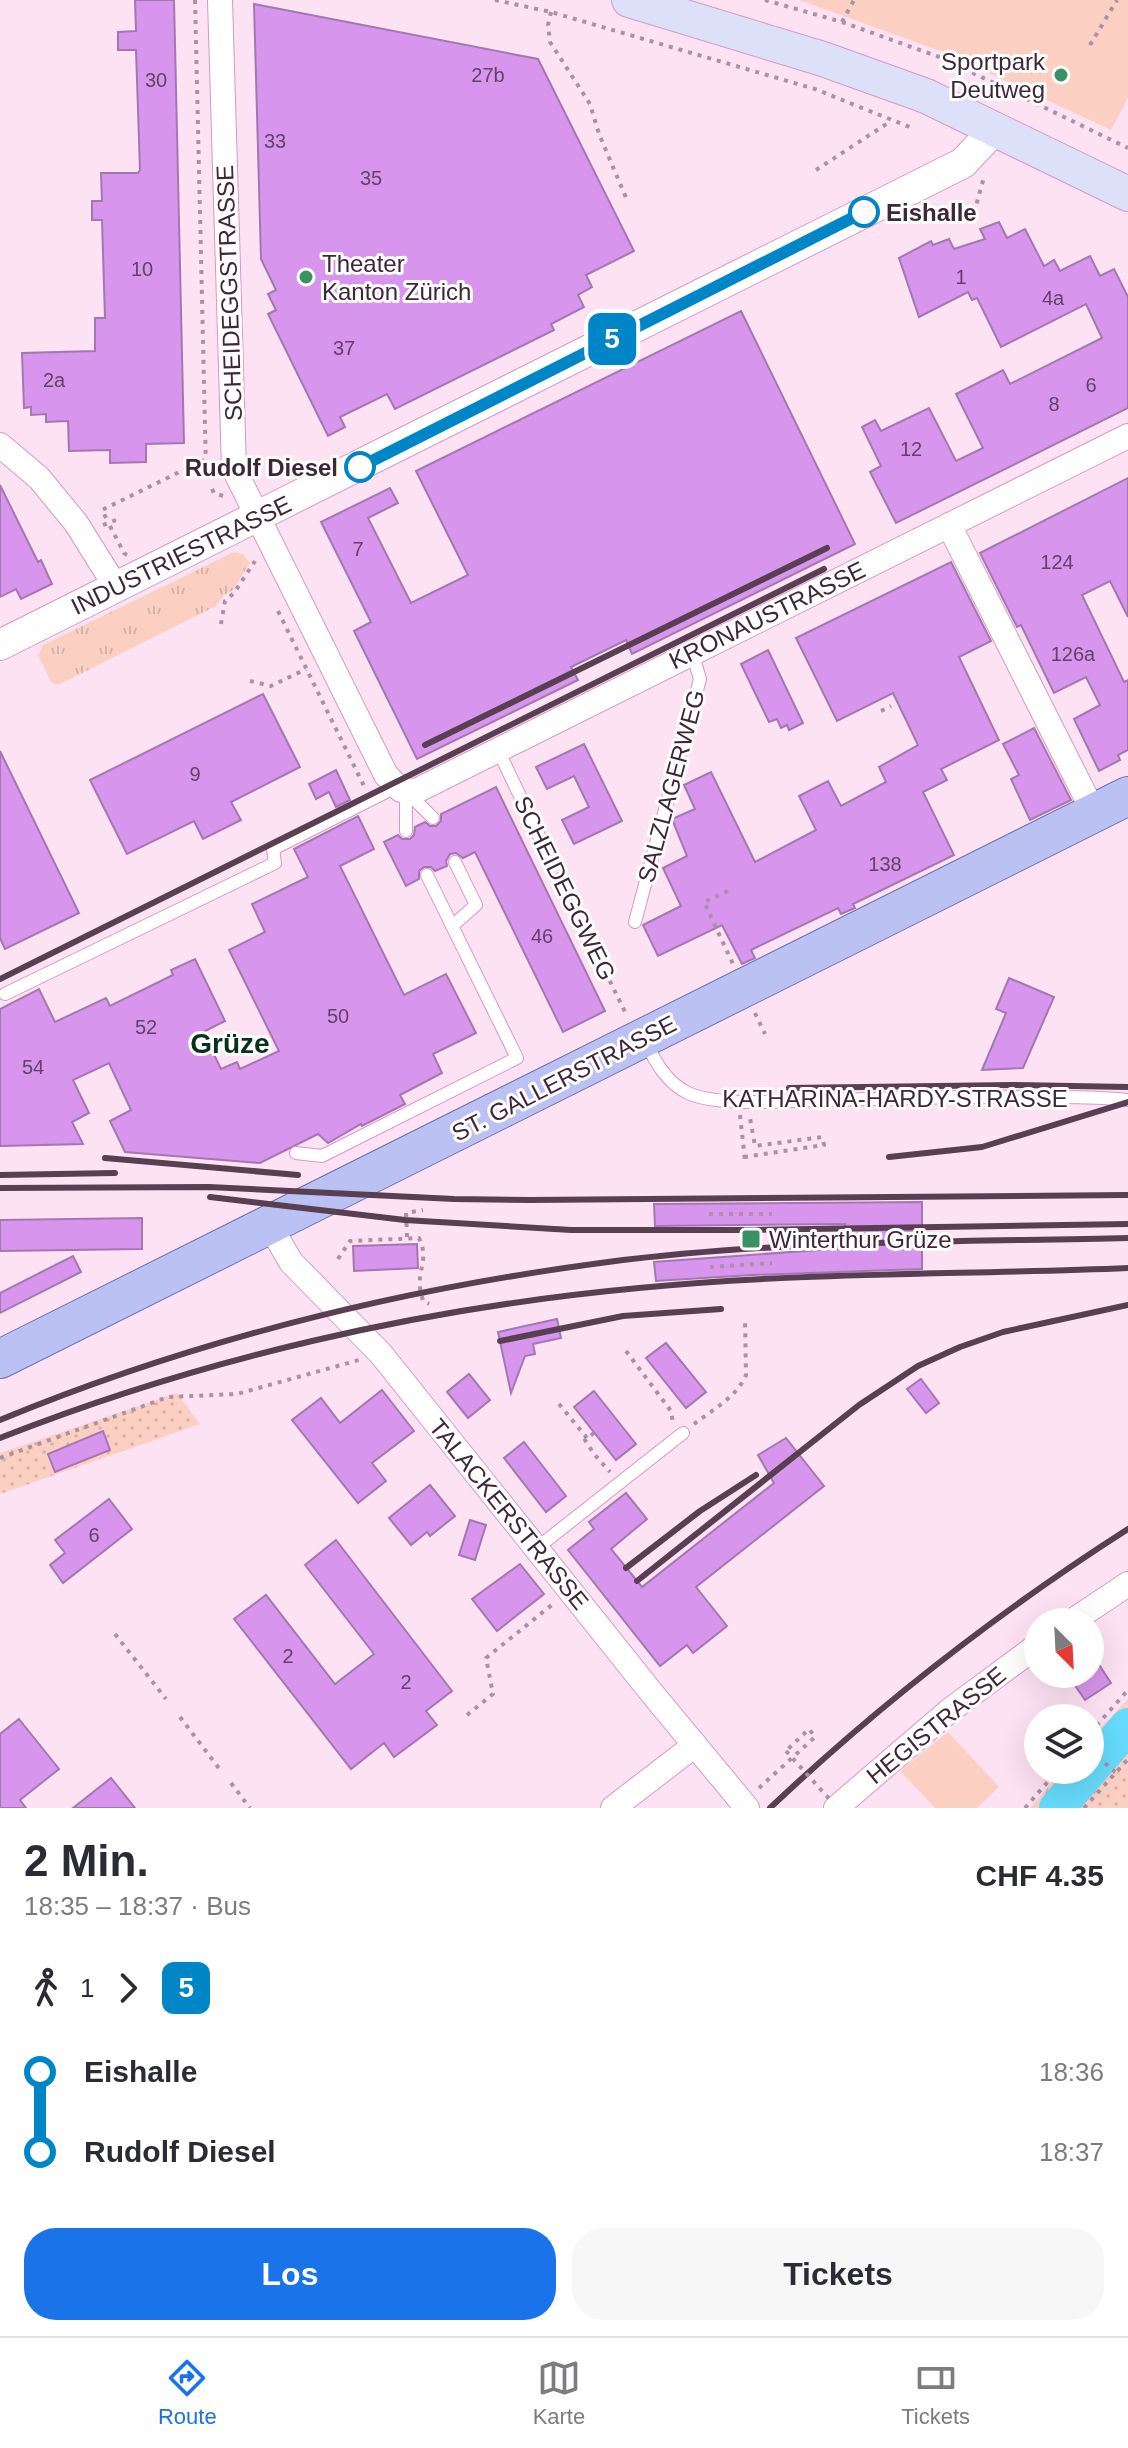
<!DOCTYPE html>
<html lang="de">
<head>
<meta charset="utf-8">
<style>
  body { margin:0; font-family:Arial,sans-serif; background:#f7f7f7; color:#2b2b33; height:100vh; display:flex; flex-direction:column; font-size:30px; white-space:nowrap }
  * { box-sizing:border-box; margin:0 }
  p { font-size:26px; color:#7c7c81 }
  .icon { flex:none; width:44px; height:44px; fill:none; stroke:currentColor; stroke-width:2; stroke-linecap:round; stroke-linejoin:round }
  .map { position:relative; height:1808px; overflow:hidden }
  .panel { display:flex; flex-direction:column; background:#fff; flex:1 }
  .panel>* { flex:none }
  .badge { padding:0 16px; border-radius:12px; font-size:28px; line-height:52px }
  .needle { width:52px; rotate:156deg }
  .buttons { position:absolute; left:1024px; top:1608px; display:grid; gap:16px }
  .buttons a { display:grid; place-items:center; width:80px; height:80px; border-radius:50%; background:#fff; box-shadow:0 8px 32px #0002; font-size:40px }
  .map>.badge { position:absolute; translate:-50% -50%; box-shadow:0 0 0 4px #fff }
  .legs { display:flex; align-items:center; gap:12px; height:88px; padding:0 24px; font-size:26px }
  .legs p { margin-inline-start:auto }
  .headline { display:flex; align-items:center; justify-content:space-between; height:136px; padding:0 24px }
  h1 { font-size:44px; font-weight:700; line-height:60px }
  .primary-button { display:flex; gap:16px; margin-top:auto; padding:16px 24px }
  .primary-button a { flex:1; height:92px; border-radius:32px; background:#1a73e8; color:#fff; font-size:32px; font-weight:700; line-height:92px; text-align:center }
  .primary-button a+a { background:#f7f7f7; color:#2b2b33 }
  ul { padding:0 24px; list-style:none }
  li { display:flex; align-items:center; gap:28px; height:80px; font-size:30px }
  li i { display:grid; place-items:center; width:12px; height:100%; margin:0 10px; background:currentColor }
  li i::after { content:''; width:20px; height:20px; margin:-10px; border:6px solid; border-radius:50%; background:#fff }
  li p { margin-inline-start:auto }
  li:first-child i { background:linear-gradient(#0000 50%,currentColor 0) }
  li:last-child i { background:linear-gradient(currentColor 50%,#0000 0) }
  .tab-bar { display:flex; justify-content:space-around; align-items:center; height:112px; border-top:2px solid #e1e1e2; background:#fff; font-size:22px; color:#7c7c81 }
  .tab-bar a { display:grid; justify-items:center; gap:4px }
  .tab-bar .on { color:#1a73e8 }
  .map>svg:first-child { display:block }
</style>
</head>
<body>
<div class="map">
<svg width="1128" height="1808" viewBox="0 0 1128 1808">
  <defs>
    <pattern id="grass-tufts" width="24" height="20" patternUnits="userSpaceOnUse" patternTransform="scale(2)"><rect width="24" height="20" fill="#fbd0c3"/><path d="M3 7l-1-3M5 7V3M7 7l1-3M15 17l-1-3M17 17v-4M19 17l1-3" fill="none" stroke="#d8b2a8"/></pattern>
    <pattern id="park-dots" width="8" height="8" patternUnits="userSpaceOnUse" patternTransform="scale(2)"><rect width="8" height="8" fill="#fbd0c3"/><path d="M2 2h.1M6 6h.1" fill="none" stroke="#d8b2a8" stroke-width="1.8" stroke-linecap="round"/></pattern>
  </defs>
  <rect width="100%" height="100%" fill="#fde2f4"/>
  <!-- grass -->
  <g fill="url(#grass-tufts)">
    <path d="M 234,552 L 243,554 L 250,563 L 233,590 L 224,595 L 216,606 L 58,685 L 51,682 L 38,655 L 43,645 Z"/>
    <path d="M 1128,1699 L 1128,1763 L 1088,1808 L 1030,1808 L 1063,1770 L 1090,1770 L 1090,1739 Z"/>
  </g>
  <!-- park -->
  <g fill="url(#park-dots)">
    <path d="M 177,1393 L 200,1424 L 0,1494 L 0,1453 Z"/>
    <path d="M 1128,1763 L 1128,1808 L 1088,1808 Z"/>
  </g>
  <!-- pitch -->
  <g fill="#fbd0c3">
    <path d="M 799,0 L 1128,0 L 1128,98 L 1111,130 L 946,53 Z"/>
    <path d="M 948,1732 L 999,1787 L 977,1808 L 935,1808 L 900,1771 Z"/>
  </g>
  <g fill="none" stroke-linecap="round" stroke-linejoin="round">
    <!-- river -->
    <path stroke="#67dbfb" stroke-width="36" d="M 1057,1808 L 1128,1726"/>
  </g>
  <!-- building -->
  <g fill="#d895ed" stroke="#a378b0" stroke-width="2">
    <path d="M 135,0 L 174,0 L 184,443 L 146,444 L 146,462 L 110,463 L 110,450 L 69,451 L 68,421 L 46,422 L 46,414 L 31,415 L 31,407 L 24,408 L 22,353 L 95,351 L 95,318 L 105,318 L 102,220 L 92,220 L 92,201 L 102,201 L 101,173 L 138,173 L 140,170 L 136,50 L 118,50 L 118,32 L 136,31 Z"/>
    <path d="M 254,4 L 538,59 L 634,251 L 586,275 L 592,287 L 578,295 L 584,307 L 551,324 L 554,330 L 395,409 L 387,394 L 340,417 L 345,427 L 328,436 L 268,314 L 276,310 L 268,294 L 276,290 L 261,259 Z"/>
    <path d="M 999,222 L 1007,238 L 1025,229 L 1044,266 L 1054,260 L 1060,271 L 1090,256 L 1100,276 L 1114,269 L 1128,297 L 1128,408 L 896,523 L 870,472 L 881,466 L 862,427 L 875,420 L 881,431 L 929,408 L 956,461 L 983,448 L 956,394 L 1003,370 L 1010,384 L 1102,338 L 1086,304 L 1001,347 L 977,298 L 972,300 L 968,292 L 919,317 L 899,258 L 931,241 L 933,245 L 949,239 L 954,249 L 985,239 L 980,229 Z"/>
    <path d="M 741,311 L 855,544 L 632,654 L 626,640 L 571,667 L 578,680 L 417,759 L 354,631 L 371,622 L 321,522 L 390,488 L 398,503 L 368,518 L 411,603 L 468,575 L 416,471 Z"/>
    <path d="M 1128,478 L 1128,617 L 1110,581 L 1082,595 L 1124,682 L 1128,680 L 1128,750 L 1118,755 L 1120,760 L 1099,771 L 1074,719 L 1100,705 L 1086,677 L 1054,693 L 1021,625 L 1017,627 L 980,553 Z"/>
    <path d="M 0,485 L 38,562 L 41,560 L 52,584 L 21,599 L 16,589 L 0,597 Z"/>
    <path d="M 951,562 L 991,641 L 959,657 L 999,740 L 941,769 L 947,780 L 923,792 L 954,855 L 853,904 L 855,908 L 841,914 L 838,908 L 751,950 L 755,958 L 742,964 L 722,925 L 658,956 L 643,925 L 681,906 L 663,868 L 687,856 L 672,819 L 695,809 L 684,785 L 711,772 L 755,862 L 816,830 L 799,796 L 828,781 L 841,806 L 886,782 L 879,767 L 918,745 L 893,693 L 837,721 L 796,638 Z"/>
    <path d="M 768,650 L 803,723 L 789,730 L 787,725 L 781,728 L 777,719 L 769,722 L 741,664 Z"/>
    <path d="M 263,694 L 300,767 L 231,802 L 241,820 L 203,839 L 194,821 L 127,854 L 90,780 Z"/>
    <path d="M 1034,728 L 1071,800 L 1030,820 L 1011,779 L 1019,775 L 1003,744 Z"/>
    <path d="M 584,744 L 622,821 L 574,844 L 562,820 L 589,807 L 574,776 L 547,789 L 536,767 Z"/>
    <path d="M 0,751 L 79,913 L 5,949 L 0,938 Z"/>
    <path d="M 336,770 L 350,800 L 336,807 L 329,792 L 316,799 L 309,784 Z"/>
    <path d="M 496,787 L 605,1011 L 563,1032 L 475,852 L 463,858 L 456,853 L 450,854 L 446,861 L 447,866 L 435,871 L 431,867 L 424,867 L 419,871 L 419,879 L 406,886 L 384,842 L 398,835 L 402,839 L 410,839 L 414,835 L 415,827 L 425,822 L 430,826 L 436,826 L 441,821 L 441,814 Z"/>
    <path d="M 358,816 L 374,849 L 340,866 L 404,995 L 446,974 L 476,1033 L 433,1054 L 442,1073 L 400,1095 L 405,1104 L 362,1126 L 361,1124 L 328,1143 L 318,1134 L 260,1163 L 125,1152 L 110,1121 L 131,1110 L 109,1063 L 73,1080 L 89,1113 L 72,1122 L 83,1144 L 0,1146 L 0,1009 L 39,989 L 55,1022 L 106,998 L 110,1006 L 173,975 L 171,970 L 195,959 L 225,1021 L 203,1032 L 221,1069 L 237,1062 L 240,1069 L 279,1051 L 229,950 L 265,932 L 252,904 L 308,877 L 294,849 Z"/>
    <path d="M 1009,978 L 1054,997 L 1023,1068 L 982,1070 L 1006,1013 L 996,1009 Z"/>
    <path d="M 922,1202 L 922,1269 L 752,1275 L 656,1281 L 654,1262 L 846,1248 L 845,1224 L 655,1226 L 654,1204 Z"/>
    <path d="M 142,1218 L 142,1249 L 0,1251 L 0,1220 Z"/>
    <path d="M 417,1244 L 418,1268 L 354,1271 L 353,1246 Z"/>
    <path d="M 73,1256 L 81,1272 L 0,1313 L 0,1293 Z"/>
    <path d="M 557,1319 L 561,1338 L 533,1344 L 535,1354 L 525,1356 L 511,1393 L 498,1332 Z"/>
    <path d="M 666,1343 L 706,1392 L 686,1408 L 646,1358 Z"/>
    <path d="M 469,1374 L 490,1400 L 468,1418 L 447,1392 Z"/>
    <path d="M 921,1379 L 939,1403 L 926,1413 L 907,1389 Z"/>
    <path d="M 382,1390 L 414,1431 L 372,1463 L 386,1481 L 358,1503 L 292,1420 L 321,1398 L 340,1423 Z"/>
    <path d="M 594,1391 L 636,1444 L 616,1460 L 574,1407 Z"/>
    <path d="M 103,1431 L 110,1450 L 55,1472 L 48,1454 Z"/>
    <path d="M 786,1438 L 824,1486 L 696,1587 L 727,1626 L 693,1653 L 687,1645 L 660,1666 L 568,1550 L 594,1529 L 589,1522 L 626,1493 L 647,1519 L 611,1549 L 642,1587 L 774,1483 L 758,1455 Z"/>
    <path d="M 524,1442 L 566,1496 L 546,1512 L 504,1458 Z"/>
    <path d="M 430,1485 L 455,1516 L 430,1536 L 427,1532 L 411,1545 L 389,1518 Z"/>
    <path d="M 109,1499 L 132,1529 L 63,1583 L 50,1565 L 65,1553 L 55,1540 Z"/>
    <path d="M 470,1520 L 486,1525 L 475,1560 L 459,1555 Z"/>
    <path d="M 336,1540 L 452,1691 L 426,1711 L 437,1725 L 394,1757 L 384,1743 L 351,1769 L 234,1619 L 266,1595 L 335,1684 L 374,1654 L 305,1565 Z"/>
    <path d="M 520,1564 L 544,1594 L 497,1631 L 472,1599 Z"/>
    <path d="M 1090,1651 L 1111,1683 L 1085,1700 L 1067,1674 L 1090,1674 Z"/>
    <path d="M 19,1719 L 59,1769 L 20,1800 L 26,1808 L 0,1808 L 0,1734 Z"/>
    <path d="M 111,1778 L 135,1808 L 73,1808 Z"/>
  </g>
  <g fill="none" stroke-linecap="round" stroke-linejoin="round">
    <defs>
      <g id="service">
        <path d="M 498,750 L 550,859"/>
        <path d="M 407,792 L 433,818"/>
        <path d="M 406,831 L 406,792"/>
        <path d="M 635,922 L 700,679 L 692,652"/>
        <path d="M 452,926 L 476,905 L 455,862"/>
        <path d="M 5,994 L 275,863 L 273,849 L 396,787"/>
        <path d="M 646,1042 C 655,1062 667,1083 688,1093 C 718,1107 787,1101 822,1100 C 891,1099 961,1096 1030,1097 C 1063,1097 1095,1096 1128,1100"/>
        <path d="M 296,1153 L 322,1156 L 517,1058 L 427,875"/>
        <path d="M 537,1548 L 683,1433"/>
      </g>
      <g id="minor">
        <path d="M 220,0 L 234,469 L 386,775 L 401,790 L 416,791 L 1128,436"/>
        <path d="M 0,445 L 39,478 L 76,523 L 116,587"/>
        <path d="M 949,525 L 1094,813"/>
        <path d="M 269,1224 L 291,1262 L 381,1354 L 655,1697 L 747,1808"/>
        <path d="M 1071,1622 L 1128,1584"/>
        <path d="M 613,1808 L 695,1745"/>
        <path d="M 836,1808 L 949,1711 L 1038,1645"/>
      </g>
      <path id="tertiary" d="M 0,645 L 963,163 L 995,129"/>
      <path id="secondary" d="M 629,0 L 823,59 L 926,96 L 1128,194"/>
      <path id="primary" d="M 0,1359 L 1128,796"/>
    </defs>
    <!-- service casing -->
    <use href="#service" stroke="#d798c4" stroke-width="14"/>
    <!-- minor casing -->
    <use href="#minor" stroke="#d798c4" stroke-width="26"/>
    <!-- tertiary casing -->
    <use href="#tertiary" stroke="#d798c4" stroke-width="32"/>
    <!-- secondary casing -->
    <use href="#secondary" stroke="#d798c4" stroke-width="36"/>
    <!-- primary casing -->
    <use href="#primary" stroke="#7370ac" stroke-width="40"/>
    <!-- path -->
    <g stroke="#ab91a3" stroke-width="4" stroke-dasharray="4 6" stroke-linecap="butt">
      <path d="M 195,0 L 206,468"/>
      <path d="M 495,0 L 551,12 L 815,89 L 912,128"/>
      <path d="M 765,0 L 842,22 L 942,58 L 1128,148"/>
      <path d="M 551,12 L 548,25 L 550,42 L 590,104 L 599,134 L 627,200"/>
      <path d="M 842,22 L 854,0"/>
      <path d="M 1090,45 L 1117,0"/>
      <path d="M 816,170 L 891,121"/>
      <path d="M 974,213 L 984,177"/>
      <path d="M 212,489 L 214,493 L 223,496"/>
      <path d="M 106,518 L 102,510 L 204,460"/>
      <path d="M 103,525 L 116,520"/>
      <path d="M 110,526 L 124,553 L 128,556"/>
      <path d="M 278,611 L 364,786"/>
      <path d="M 221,624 L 225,601 L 234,593 L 255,561"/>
      <path d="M 250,681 L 271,686 L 306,669"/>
      <path d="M 881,711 L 891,706"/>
      <path d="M 557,873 L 627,1016"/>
      <path d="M 728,891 L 704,902 L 733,964"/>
      <path d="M 755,1013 L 765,1034"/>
      <path d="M 740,1115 L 745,1161"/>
      <path d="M 744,1157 L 824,1145 L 822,1137 L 755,1146 L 750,1118"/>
      <path d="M 709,1214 L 772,1214"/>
      <path d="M 407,1237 L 406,1213 L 423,1210"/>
      <path d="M 338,1259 L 350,1241 L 419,1238 C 429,1258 418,1270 420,1287 C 420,1292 422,1296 423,1301 L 429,1304"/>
      <path d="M 710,1267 L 772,1263"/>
      <path d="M 626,1351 L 671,1411 L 673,1423"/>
      <path d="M 559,1404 L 587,1438"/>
      <path d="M 694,1424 C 712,1410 737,1397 746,1375 L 745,1318"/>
      <path d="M 594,1433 L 585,1440 L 594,1454 L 610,1472"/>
      <path d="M 0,1458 L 168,1397 L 237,1394 L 359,1360"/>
      <path d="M 115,1634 L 166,1699"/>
      <path d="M 467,1715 L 493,1694 L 486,1658 L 553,1604"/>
      <path d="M 180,1717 L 221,1771"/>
      <path d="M 1090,1733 L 1128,1690"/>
      <path d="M 1090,1750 L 1115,1772"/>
      <path d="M 231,1783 L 250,1808"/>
      <path d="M 759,1788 L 815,1737 L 809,1729 L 786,1751"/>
      <path d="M 1025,1808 L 1058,1770"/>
      <path d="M 1084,1808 L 1128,1759"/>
    </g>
    <!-- service -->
    <use href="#service" stroke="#fff" stroke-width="12"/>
    <!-- minor -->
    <use href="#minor" stroke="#fff" stroke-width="24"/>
    <!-- tertiary -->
    <use href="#tertiary" stroke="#fff" stroke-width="30"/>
    <!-- secondary -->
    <use href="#secondary" stroke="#dde0f9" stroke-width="34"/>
    <!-- primary -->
    <use href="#primary" stroke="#bcc1f3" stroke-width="38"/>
    <!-- rail -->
    <g stroke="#583f51" stroke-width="6">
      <path d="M 425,745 L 827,548"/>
      <path d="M 0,979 L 824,569"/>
      <path d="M 789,1088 L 1012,1085 L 1128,1087"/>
      <path d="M 889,1157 L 982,1147 L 1128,1102"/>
      <path d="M 105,1158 L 298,1175"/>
      <path d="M 0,1175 L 115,1173"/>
      <path d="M 0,1188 L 209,1187 L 454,1199 L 530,1200 L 1128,1195"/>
      <path d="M 210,1197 L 405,1220 L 571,1230 L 753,1230 L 1128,1224"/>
      <path d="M 500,1341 L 623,1316 L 721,1309"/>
      <path d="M 0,1420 C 194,1340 400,1289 608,1262 C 780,1240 955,1242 1128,1238"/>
      <path d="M 0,1438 C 203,1358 422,1308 639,1288 C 802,1272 965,1275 1128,1268"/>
      <path d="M 626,1568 L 700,1511 L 756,1475"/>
      <path d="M 637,1581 L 859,1405 L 918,1366 L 960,1347 L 1003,1332 L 1128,1305"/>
      <path d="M 770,1808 C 880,1704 1000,1611 1128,1529"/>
    </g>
    <!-- path-bridge -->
    <path stroke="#ab91a3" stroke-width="4" stroke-dasharray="4 6" stroke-linecap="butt" d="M 786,1751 L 833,1803"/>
  </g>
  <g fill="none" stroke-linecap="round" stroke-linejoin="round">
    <defs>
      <path id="line-1" d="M 360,467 L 864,212"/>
    </defs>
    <!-- line-1 casing -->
    <use href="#line-1" stroke="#fff" stroke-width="18"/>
    <!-- line-1 -->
    <use href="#line-1" stroke="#0086c6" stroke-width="12"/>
  </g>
  <!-- markers -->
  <g fill="#3a9164" stroke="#fff" stroke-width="3">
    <circle cx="1061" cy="75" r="8"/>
    <circle cx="306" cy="277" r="8"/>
    <rect x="741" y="1229" width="20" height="20" rx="4"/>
  </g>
  <g fill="#fff" stroke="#0086c6" stroke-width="4">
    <circle cx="864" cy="212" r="14"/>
    <circle cx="360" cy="467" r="14"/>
  </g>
  <g text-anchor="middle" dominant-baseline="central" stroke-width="6" stroke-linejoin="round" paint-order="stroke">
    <!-- number labels -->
    <g font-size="20" fill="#654265">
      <text x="488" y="75">27b</text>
      <text x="156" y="80">30</text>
      <text x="275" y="141">33</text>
      <text x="371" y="178">35</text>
      <text x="142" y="269">10</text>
      <text x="961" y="277">1</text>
      <text x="1053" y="298">4a</text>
      <text x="344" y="348">37</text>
      <text x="54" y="380">2a</text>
      <text x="1091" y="385">6</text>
      <text x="1054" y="404">8</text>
      <text x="911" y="449">12</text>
      <text x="358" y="549">7</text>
      <text x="1057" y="562">124</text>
      <text x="1073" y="654">126a</text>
      <text x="195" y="774">9</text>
      <text x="885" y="864">138</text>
      <text x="542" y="936">46</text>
      <text x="338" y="1016">50</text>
      <text x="146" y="1027">52</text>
      <text x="33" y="1067">54</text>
      <text x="94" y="1535">6</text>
      <text x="288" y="1656">2</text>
      <text x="406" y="1682">2</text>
    </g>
    <!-- poi labels -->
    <g font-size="24" fill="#3f2638" stroke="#fff" text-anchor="start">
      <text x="1045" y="61" text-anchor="end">Sportpark<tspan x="1045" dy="28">Deutweg</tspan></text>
      <text x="322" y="263">Theater<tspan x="322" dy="28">Kanton Zürich</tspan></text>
      <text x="769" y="1239">Winterthur Grüze</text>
    </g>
    <!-- stop labels -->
    <g font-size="24" font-weight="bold" fill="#3f2638" stroke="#fff" text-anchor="start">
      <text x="886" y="212">Eishalle</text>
      <text x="338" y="467" text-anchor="end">Rudolf Diesel</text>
    </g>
    <!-- street labels -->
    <g font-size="24" fill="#3f2638" stroke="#fff">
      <text transform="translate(229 293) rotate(-92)">SCHEIDEGGSTRASSE</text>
      <text transform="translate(181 555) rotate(-26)">INDUSTRIESTRASSE</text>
      <text transform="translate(767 615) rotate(-26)">KRONAUSTRASSE</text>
      <text transform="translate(671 786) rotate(-75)">SALZLAGERWEG</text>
      <text transform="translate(565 888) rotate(64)">SCHEIDEGGWEG</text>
      <text transform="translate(564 1078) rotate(-27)">ST. GALLERSTRASSE</text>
      <text x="895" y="1098">KATHARINA-HARDY-STRASSE</text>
      <text transform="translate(509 1514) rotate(51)">TALACKERSTRASSE</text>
      <text transform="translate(936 1725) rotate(-39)">HEGISTRASSE</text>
    </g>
    <!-- quarter labels -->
    <g font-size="28" font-weight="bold" fill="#06321d" stroke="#fff">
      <text x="230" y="1043">Grüze</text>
    </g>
  </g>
</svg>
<div class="buttons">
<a><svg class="needle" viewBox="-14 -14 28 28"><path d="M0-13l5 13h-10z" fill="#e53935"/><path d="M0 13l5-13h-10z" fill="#7c7c81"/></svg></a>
<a><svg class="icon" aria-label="layers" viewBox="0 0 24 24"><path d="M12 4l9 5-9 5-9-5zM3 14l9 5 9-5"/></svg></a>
</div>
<b class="badge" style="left:612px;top:339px;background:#0086c6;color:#fff">5</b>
</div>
<section class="panel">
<div class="headline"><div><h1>2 Min.</h1><p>18:35 – 18:37 · Bus</p></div><b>CHF 4.35</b></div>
<div class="legs"><svg class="icon" aria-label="walk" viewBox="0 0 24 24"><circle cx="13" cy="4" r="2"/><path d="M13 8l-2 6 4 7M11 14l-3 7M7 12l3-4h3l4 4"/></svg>1<svg class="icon" aria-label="forward" viewBox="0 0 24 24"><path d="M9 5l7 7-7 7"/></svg><b class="badge" style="background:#0086c6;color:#fff">5</b></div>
<ul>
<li><i style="color:#0086c6"></i><b>Eishalle</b><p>18:36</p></li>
<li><i style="color:#0086c6"></i><b>Rudolf Diesel</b><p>18:37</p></li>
</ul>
<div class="primary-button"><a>Los</a><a>Tickets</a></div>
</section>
<nav class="tab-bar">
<a class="on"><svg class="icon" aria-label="directions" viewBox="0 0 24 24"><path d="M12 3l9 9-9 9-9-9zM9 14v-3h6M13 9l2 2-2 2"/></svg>Route</a>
<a><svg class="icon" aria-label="map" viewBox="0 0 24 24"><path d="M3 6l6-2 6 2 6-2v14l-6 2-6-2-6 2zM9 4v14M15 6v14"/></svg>Karte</a>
<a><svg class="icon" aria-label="tickets" viewBox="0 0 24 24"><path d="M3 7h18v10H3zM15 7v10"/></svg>Tickets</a>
</nav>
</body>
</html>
